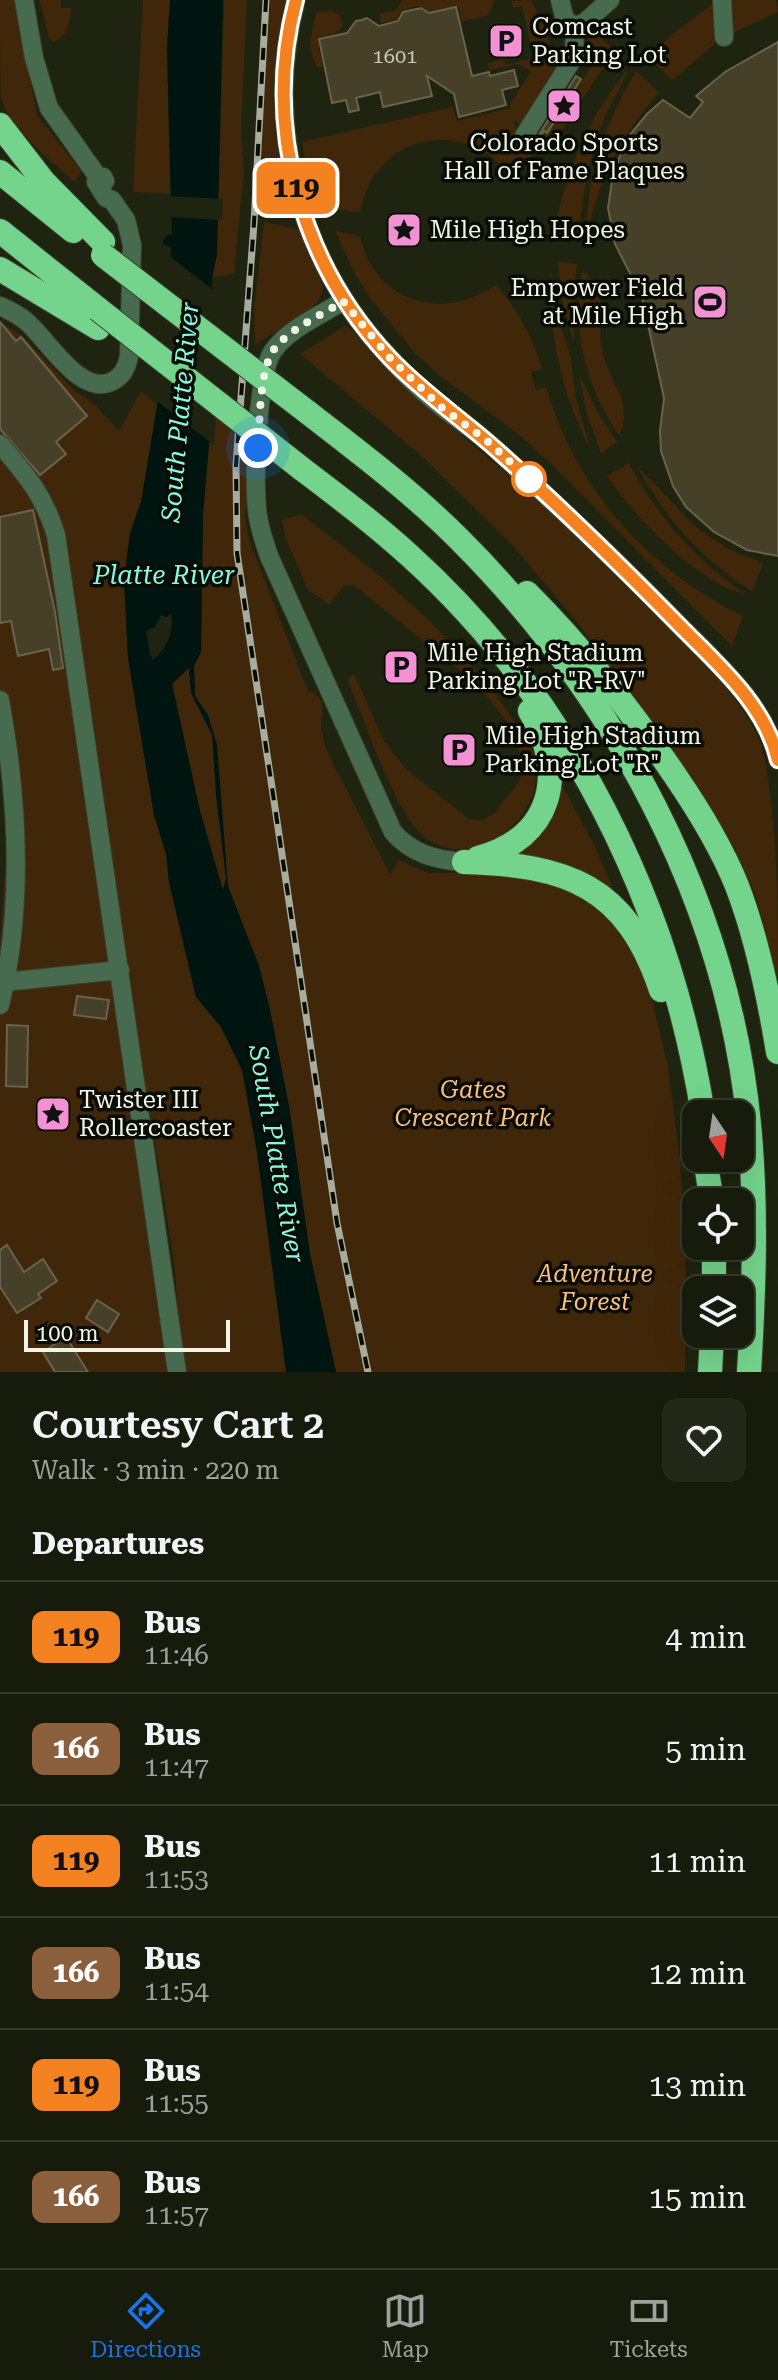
<!DOCTYPE html>
<html lang="en">
<head>
<meta charset="utf-8">
<style>
  body { margin:0; font-family:"Roboto Serif",serif; background:#232819; color:#f1f3f6; height:100vh; display:flex; flex-direction:column; font-size:30px; white-space:nowrap }
  * { box-sizing:border-box; margin:0 }
  p { font-size:26px; color:#9ea19d }
  .icon { flex:none; width:44px; height:44px; fill:none; stroke:currentColor; stroke-width:2; stroke-linecap:round; stroke-linejoin:round }
  .map { position:relative; height:1372px; overflow:hidden }
  .details { display:flex; flex-direction:column; background:#161b0b; flex:1 }
  .details>* { flex:none }
  .badge { padding:0 16px; border-radius:12px; font-size:28px; line-height:52px }
  .needle { width:52px; rotate:167deg }
  .fabs { position:absolute; left:682px; top:1100px; display:grid; gap:16px }
  .fabs a { display:grid; place-items:center; width:72px; height:72px; border-radius:16px; background:#161b0b; box-shadow:0 8px 32px #0002,0 0 0 2px #35392c; font-size:40px }
  .scale { position:absolute; left:24px; bottom:20px; width:206px; box-sizing:border-box; padding-left:8px; border:4px solid #f1f5e8; border-top:0; font-size:22px; line-height:28px; white-space:nowrap; color:#f1f5e8; -webkit-text-stroke:6px #090c04; paint-order:stroke }
  .you { position:absolute; width:40px; height:40px; margin:-20px; border:6px solid #fff; border-radius:50%; background:#1a73e8; box-shadow:0 0 0 12px #1a73e833 }
  .map>.badge { position:absolute; translate:-50% -50%; box-shadow:0 0 0 4px #fff }
  h2 { padding:0 32px; font-size:30px; line-height:72px }
  .round { display:grid; place-items:center; flex:none; width:84px; height:84px; border-radius:16px; background:#232819 }
  .summary { display:flex; align-items:center; justify-content:space-between; height:136px; padding:0 32px }
  h1 { font-size:38px; font-weight:600; line-height:60px }
  ul { padding:0; list-style:none }
  li { display:flex; align-items:center; gap:24px; height:112px; padding:0 32px; border-top:2px solid #35392c }
  li div { flex:1 }
  li b { display:block; font-size:30px }
  li em { font-style:normal }
  li .badge { min-width:88px; font-weight:700; text-align:center }
  .menu { display:flex; justify-content:space-around; align-items:center; height:112px; border-top:2px solid #35392c; background:#161b0b; font-size:22px; color:#9ea19d }
  .menu a { display:grid; justify-items:center; gap:4px }
  .menu .current { color:#1a73e8 }
  .map>svg:first-child { display:block }
</style>
</head>
<body>
<div class="map">
<svg width="778" height="1372" viewBox="0 0 778 1372">
  <rect width="100%" height="100%" fill="#1e240f"/>
  <!-- green -->
  <g fill="#412709">
    <path d="M 0,0 L 14,0 L 37,115 L 82,172 L 74,181 C 51,162 11,128 1,99 C 0,84 0,20 0,0 Z"/>
    <path d="M 40,0 L 61,0 L 61,8 L 71,8 C 70,23 68,36 53,42 L 49,39 Z"/>
    <path d="M 143,0 L 170,0 L 167,47 L 170,194 L 133,192 Z"/>
    <path d="M 224,0 L 247,0 L 241,132 L 244,171 L 234,273 L 212,278 L 217,254 Z"/>
    <path d="M 270,0 L 287,0 C 275,49 273,99 279,149 C 281,166 290,187 288,203 L 258,200 Z"/>
    <path d="M 402,0 L 494,0 L 494,3 L 487,16 L 461,21 L 458,6 L 430,12 L 421,6 L 402,10 L 396,20 L 381,23 L 379,14 L 396,10 Z"/>
    <path d="M 531,0 L 541,22 L 550,27 L 548,39 L 551,62 L 565,61 L 555,75 L 552,74 L 548,79 L 551,82 L 524,126 L 513,120 L 519,136 L 535,146 L 544,133 L 547,134 L 592,65 L 588,36 L 592,30 L 616,52 L 601,71 L 557,137 L 542,150 L 507,171 C 456,115 374,138 360,212 L 317,208 L 307,172 L 302,142 L 453,107 L 457,121 L 511,108 L 510,104 L 535,66 L 531,72 L 518,64 L 489,70 L 488,63 L 504,59 L 506,65 L 534,58 L 522,6 L 513,8 L 512,1 Z"/>
    <path d="M 729,0 L 776,0 L 778,12 L 731,34 Z"/>
    <path d="M 714,3 L 715,44 L 672,80 L 649,57 L 674,33 Z"/>
    <path d="M 331,10 L 340,16 L 343,26 L 334,34 L 317,38 L 323,67 L 318,68 C 305,48 312,35 316,13 Z"/>
    <path d="M 627,70 C 625,83 610,103 604,119 C 589,158 581,198 579,240 L 553,238 C 564,176 587,119 627,70 Z"/>
    <path d="M 636,71 L 659,92 C 622,134 600,178 587,233 C 586,176 607,119 636,71 Z"/>
    <path d="M 264,222 L 300,229 C 306,247 317,264 322,283 C 329,310 274,331 255,345 L 254,309 Z"/>
    <path d="M 335,231 L 360,236 C 374,301 442,323 495,285 C 519,309 532,337 542,369 L 531,372 L 536,390 L 546,387 C 576,490 648,569 743,616 L 732,646 L 556,469 L 522,437 L 439,375 L 416,354 L 373,302 L 355,274 Z"/>
    <path d="M 558,262 L 577,264 L 573,297 L 574,344 L 563,304 Z"/>
    <path d="M 550,271 L 559,320 L 571,359 L 576,399 L 590,448 C 561,393 549,333 550,271 Z"/>
    <path d="M 582,272 L 586,273 C 591,279 597,286 599,294 C 605,310 598,331 602,349 C 608,384 631,394 622,431 L 618,434 C 585,385 572,330 582,272 Z"/>
    <path d="M 0,322 L 23,336 L 75,391 L 95,405 L 119,431 L 141,391 L 157,404 L 141,502 L 130,533 L 124,580 L 128,658 L 154,815 L 166,854 L 169,882 L 196,997 L 221,1027 L 242,1070 L 257,1152 L 286,1372 L 183,1372 L 174,1261 L 141,1058 L 147,1114 L 168,1242 L 180,1372 L 0,1372 L 0,948 L 6,848 L 0,751 Z"/>
    <path d="M 345,326 L 352,330 L 403,386 L 546,507 L 720,679 C 735,700 753,722 762,747 C 778,821 778,903 778,980 L 757,899 L 735,848 L 684,767 L 577,622 L 514,547 L 424,458 L 300,354 Z"/>
    <path d="M 579,373 L 596,410 L 617,442 L 601,453 L 587,415 Z"/>
    <path d="M 213,398 L 253,431 L 245,518 L 249,540 L 308,691 C 332,699 318,716 322,733 C 325,751 336,769 344,785 C 360,815 375,845 390,875 L 399,860 L 427,873 L 506,872 L 535,875 L 591,898 L 626,933 L 650,991 L 668,1067 L 680,1159 L 686,1250 L 685,1372 L 336,1372 L 310,1254 L 289,1106 L 269,1005 L 259,966 L 228,887 L 213,738 L 216,794 L 226,878 L 223,893 L 200,811 L 172,683 L 189,667 L 191,693 L 195,696 L 194,666 L 201,652 L 203,514 Z"/>
    <path d="M 629,463 C 657,517 696,560 746,595 C 695,581 637,519 607,476 Z"/>
    <path d="M 637,466 L 697,528 L 730,550 L 763,563 L 752,591 C 703,561 664,517 637,466 Z"/>
    <path d="M 301,514 C 375,571 443,624 499,700 C 509,715 522,729 530,745 C 560,806 478,880 423,836 C 395,813 363,716 347,679 L 354,674 L 384,741 L 407,770 L 469,819 L 482,820 L 495,813 L 520,780 L 522,770 L 518,745 L 506,720 L 476,683 L 355,586 L 345,585 L 329,604 L 308,590 L 285,536 L 282,520 Z"/>
    <path d="M 556,774 L 593,843 L 617,897 C 571,862 551,857 493,859 Z"/>
  </g>
  <!-- water -->
  <path fill="#001410" fill-rule="evenodd" d="M 170,0 L 223,0 L 217,254 L 212,279 L 213,398 L 203,514 L 201,652 L 194,666 L 195,696 L 208,715 L 217,745 L 228,886 L 259,966 L 269,1005 L 289,1106 L 310,1254 L 336,1372 L 286,1372 L 257,1152 L 242,1070 L 221,1027 L 196,997 L 169,882 L 166,854 L 154,815 L 128,658 L 124,580 L 130,533 L 141,502 L 163,371 L 171,248 L 162,243 L 167,235 L 172,235 L 167,47 ZM 171,614 C 174,633 167,648 153,660 L 150,654 L 146,631 L 155,627 L 161,615 L 166,617 ZM 189,668 L 191,693 L 212,735 L 216,794 L 226,878 L 223,890 L 200,811 L 172,684 Z"/>
  <!-- pier -->
  <g fill="#1e240f">
    <path d="M 166,196 L 223,199 L 222,220 L 167,217 Z"/>
    <path d="M 167,254 L 216,292 L 217,398 L 214,445 L 154,399 L 159,370 Z"/>
  </g>
  <!-- building -->
  <g fill="#474029" stroke="#6a634b" stroke-width="2">
    <path d="M 456,7 L 472,76 L 489,72 L 490,76 L 514,70 L 518,86 L 502,90 L 506,105 L 459,117 L 454,94 L 427,76 L 432,96 L 383,107 L 380,92 L 356,98 L 359,110 L 349,112 L 346,100 L 332,103 L 319,39 L 347,33 L 356,21 L 362,20 L 367,18 L 379,26 L 398,21 L 403,12 L 421,8 L 429,13 Z"/>
    <path d="M 778,42 L 778,556 L 747,550 L 714,532 L 686,507 L 673,486 L 661,451 L 660,431 L 664,398 L 642,297 L 615,244 L 608,208 L 612,181 L 619,158 L 629,136 L 647,114 L 663,100 L 690,118 L 703,102 L 696,96 L 725,72 Z"/>
    <path d="M 576,76 L 581,79 L 547,133 L 544,131 L 535,145 L 533,144 Z"/>
    <path d="M 0,322 L 16,341 L 21,337 L 87,416 L 56,442 L 66,454 L 40,475 L 0,429 Z"/>
    <path d="M 33,510 L 55,612 L 63,668 L 53,670 L 49,649 L 18,656 L 11,621 L 0,623 L 0,517 Z"/>
    <path d="M 77,996 L 109,1000 L 106,1019 L 74,1015 Z"/>
    <path d="M 7,1025 L 28,1026 L 27,1087 L 6,1086 Z"/>
    <path d="M 7,1245 L 24,1272 L 43,1259 L 57,1281 L 38,1294 L 41,1298 L 17,1313 L 0,1287 L 0,1250 Z"/>
    <path d="M 97,1300 L 119,1314 L 108,1332 L 86,1318 Z"/>
    <path d="M 66,1337 L 88,1372 L 55,1372 L 43,1352 Z"/>
  </g>
  <g fill="none" stroke-linecap="round" stroke-linejoin="round">
    <defs>
      <g id="minor">
        <path d="M 24,0 L 34,58 L 49,108 L 98,177 L 103,177 L 105,181"/>
        <path d="M 296,0 C 263,128 300,263 390,358 C 406,376 424,393 443,408 C 459,421 476,431 491,445 C 554,502 616,560 675,621 C 714,661 765,703 778,760"/>
        <path d="M 560,0 L 565,20 L 575,26 L 584,23 L 610,0"/>
        <path d="M 722,0 L 724,37"/>
        <path d="M 524,136 L 574,57 L 575,26"/>
        <path d="M 343,301 C 321,315 288,329 273,351 C 257,374 254,478 257,509 C 258,525 264,541 269,556 L 393,832 C 412,854 436,860 464,862"/>
        <path d="M 0,306 C 9,310 19,315 27,322 C 48,340 81,398 113,381 C 123,376 127,367 129,356 L 132,245 L 126,220 L 112,200 L 106,198 L 96,182 L 98,177"/>
        <path d="M 0,444 C 26,475 44,495 56,535 L 177,1372"/>
        <path d="M 0,700 C 18,799 24,906 0,1005"/>
        <path d="M 5,982 L 120,970"/>
      </g>
      <g id="highway">
        <path d="M 0,125 L 44,182 L 103,242"/>
        <path d="M 0,172 L 73,231"/>
        <path d="M 0,231 L 98,309"/>
        <path d="M 0,269 L 98,328"/>
        <path d="M 306,411 C 359,452 412,492 459,539 C 616,696 727,901 749,1124 C 757,1207 754,1289 749,1372"/>
        <path d="M 302,469 C 339,497 376,525 410,556 C 571,702 669,902 703,1114"/>
        <path d="M 527,593 C 583,649 630,709 674,774 C 698,809 721,846 737,886 C 757,938 769,997 778,1052"/>
        <path d="M 478,858 C 552,838 568,774 530,711"/>
        <path d="M 464,862 C 567,865 626,885 661,990"/>
        <path d="M 705,1158 L 712,1202"/>
        <path d="M 714,1290 L 714,1246"/>
        <path d="M 710,1372 L 712,1334"/>
      </g>
    </defs>
    <!-- minor casing -->
    <use href="#minor" stroke="#3c412d" stroke-width="20"/>
    <!-- highway casing -->
    <use href="#highway" stroke="#3c412d" stroke-width="26"/>
    <!-- minor -->
    <use href="#minor" stroke="#476b4e" stroke-width="18"/>
    <!-- highway -->
    <use href="#highway" stroke="#74d48b" stroke-width="24"/>
    <defs>
      <path id="rail" d="M 266,0 L 254,223 L 236,465 L 237,553 L 337,1223 L 368,1372"/>
    </defs>
    <!-- rail casing -->
    <use href="#rail" stroke="#a7ac9c" stroke-width="7"/>
    <!-- rail -->
    <use href="#rail" stroke="#090c04" stroke-width="4" stroke-dasharray="12" stroke-linecap="butt"/>
    <defs>
      <g id="highway-bridge">
        <path d="M 103,255 L 306,411"/>
        <path d="M 98,309 L 302,469"/>
      </g>
    </defs>
    <!-- highway-bridge casing -->
    <use href="#highway-bridge" stroke="#3c412d" stroke-width="26" stroke-linecap="butt"/>
    <!-- highway-bridge -->
    <use href="#highway-bridge" stroke="#74d48b" stroke-width="24"/>
  </g>
  <g fill="none" stroke-linecap="round" stroke-linejoin="round">
    <defs>
      <path id="line" d="M 296,0 C 262,127 301,264 390,358 C 424,394 464,420 500,453 C 562,508 621,566 679,625 C 717,664 765,704 778,760"/>
    </defs>
    <!-- line casing -->
    <use href="#line" stroke="#fff" stroke-width="18"/>
    <!-- line -->
    <use href="#line" stroke="#f58220" stroke-width="12"/>
    <!-- walk -->
    <path stroke="#f1f5e8" stroke-width="8" stroke-dasharray="0 14.4" d="M 258,448 C 260,422 259,368 275,348 C 291,328 322,315 343,301 L 390,358 L 418,385 L 441,407 L 486,440 L 529,479"/>
  </g>
  <!-- icons -->
  <defs>
    <symbol id="parking-square" viewBox="-11 -11 22 22"><rect x="-9" y="-9" width="18" height="18" rx="4" fill="#f491d4" stroke="#090c04"/><path d="M-3.5-5.5H1a3.5 3.5 0 0 1 0 7H-1V5.5H-3.5ZM-1-3.4V-.6H.8a1.4 1.4 0 0 0 0-2.8Z" fill="#111"/></symbol>
    <symbol id="sight-square" viewBox="-11 -11 22 22"><rect x="-9" y="-9" width="18" height="18" rx="4" fill="#f491d4" stroke="#090c04"/><path d="M0-6L1.8-2.2L6-1.7L2.9 1.2L3.7 5.4L0 3.3L-3.7 5.4L-2.9 1.2L-6-1.7L-1.8-2.2Z" fill="#111"/></symbol>
    <symbol id="stadium-square" viewBox="-11 -11 22 22"><rect x="-9" y="-9" width="18" height="18" rx="4" fill="#f491d4" stroke="#090c04"/><path d="M0-5a6.5 5 0 1 0 0 10a6.5 5 0 1 0 0-10ZM-3.5-1.8h7v3.6h-7Z" fill="#111"/></symbol>
  </defs>
  <g fill-rule="evenodd">
    <use href="#parking-square" x="486" y="21" width="40" height="40"/>
    <use href="#sight-square" x="544" y="86" width="40" height="40"/>
    <use href="#sight-square" x="384" y="210" width="40" height="40"/>
    <use href="#stadium-square" x="690" y="282" width="40" height="40"/>
    <use href="#parking-square" x="381" y="647" width="40" height="40"/>
    <use href="#parking-square" x="439" y="730" width="40" height="40"/>
    <use href="#sight-square" x="33" y="1094" width="40" height="40"/>
  </g>
  <!-- markers -->
  <circle fill="#fff" stroke="#f58220" stroke-width="4" cx="529" cy="479" r="16"/>
  <g text-anchor="middle" dominant-baseline="central" stroke-width="7" stroke-linejoin="round" paint-order="stroke">
    <!-- number labels -->
    <g font-size="20" fill="#c6c8b8">
      <text x="395" y="56">1601</text>
    </g>
    <!-- poi labels -->
    <g font-size="24" fill="#f1f5e8" stroke="#090c04" text-anchor="start">
      <text x="532" y="27">Comcast<tspan x="532" dy="28">Parking Lot</tspan></text>
      <text x="564" y="143" text-anchor="middle">Colorado Sports<tspan x="564" dy="28">Hall of Fame Plaques</tspan></text>
      <text x="430" y="230">Mile High Hopes</text>
      <text x="684" y="288" text-anchor="end">Empower Field<tspan x="684" dy="28">at Mile High</tspan></text>
      <text x="427" y="653">Mile High Stadium<tspan x="427" dy="28">Parking Lot "R-RV"</tspan></text>
      <text x="485" y="736">Mile High Stadium<tspan x="485" dy="28">Parking Lot "R"</tspan></text>
      <text x="79" y="1100">Twister III<tspan x="79" dy="28">Rollercoaster</tspan></text>
    </g>
    <!-- park labels -->
    <g font-size="24" font-style="italic" fill="#febe7f" stroke="#090c04">
      <text x="473" y="1090">Gates<tspan x="473" dy="28">Crescent Park</tspan></text>
      <text x="595" y="1274">Adventure<tspan x="595" dy="28">Forest</tspan></text>
    </g>
    <!-- water labels -->
    <g font-size="26" font-style="italic" fill="#89f8e1" stroke="#090c04">
      <text transform="translate(180 412) rotate(-85)">South Platte River</text>
      <text x="164" y="575">Platte River</text>
      <text transform="translate(277 1154) rotate(80)">South Platte River</text>
    </g>
  </g>
</svg>
<div class="fabs">
<a><svg class="needle" viewBox="-14 -14 28 28"><path d="M0-13l5 13h-10z" fill="#e53935"/><path d="M0 13l5-13h-10z" fill="#9ea19d"/></svg></a>
<a><svg class="icon" aria-label="locate" viewBox="0 0 24 24"><circle cx="12" cy="12" r="6"/><path d="M12 2v4M12 18v4M2 12h4M18 12h4"/></svg></a>
<a><svg class="icon" aria-label="layers" viewBox="0 0 24 24"><path d="M12 4l9 5-9 5-9-5zM3 14l9 5 9-5"/></svg></a>
</div>
<div class="scale">100 m</div>
<div class="you" style="left:258px;top:448px"></div>
<b class="badge" style="left:296px;top:188px;background:#f58220;color:#111">119</b>
</div>
<section class="details">
<div class="summary"><div><h1>Courtesy Cart 2</h1><p>Walk · 3 min · 220 m</p></div><a class="round"><svg class="icon" aria-label="heart" viewBox="0 0 24 24"><path d="M12 20l-8-8c-3-5 5-10 8-4 3-6 11-1 8 4z"/></svg></a></div>
<h2>Departures</h2>
<ul>
<li><span class="badge" style="background:#f58220;color:#111">119</span><div><b>Bus</b><p>11:46</p></div><em>4 min</em></li>
<li><span class="badge" style="background:#8b5e3c;color:#fff">166</span><div><b>Bus</b><p>11:47</p></div><em>5 min</em></li>
<li><span class="badge" style="background:#f58220;color:#111">119</span><div><b>Bus</b><p>11:53</p></div><em>11 min</em></li>
<li><span class="badge" style="background:#8b5e3c;color:#fff">166</span><div><b>Bus</b><p>11:54</p></div><em>12 min</em></li>
<li><span class="badge" style="background:#f58220;color:#111">119</span><div><b>Bus</b><p>11:55</p></div><em>13 min</em></li>
<li><span class="badge" style="background:#8b5e3c;color:#fff">166</span><div><b>Bus</b><p>11:57</p></div><em>15 min</em></li>
</ul>
</section>
<nav class="menu">
<a class="current"><svg class="icon" aria-label="directions" viewBox="0 0 24 24"><path d="M12 3l9 9-9 9-9-9zM9 14v-3h6M13 9l2 2-2 2"/></svg>Directions</a>
<a><svg class="icon" aria-label="map" viewBox="0 0 24 24"><path d="M3 6l6-2 6 2 6-2v14l-6 2-6-2-6 2zM9 4v14M15 6v14"/></svg>Map</a>
<a><svg class="icon" aria-label="tickets" viewBox="0 0 24 24"><path d="M3 7h18v10H3zM15 7v10"/></svg>Tickets</a>
</nav>
</body>
</html>
